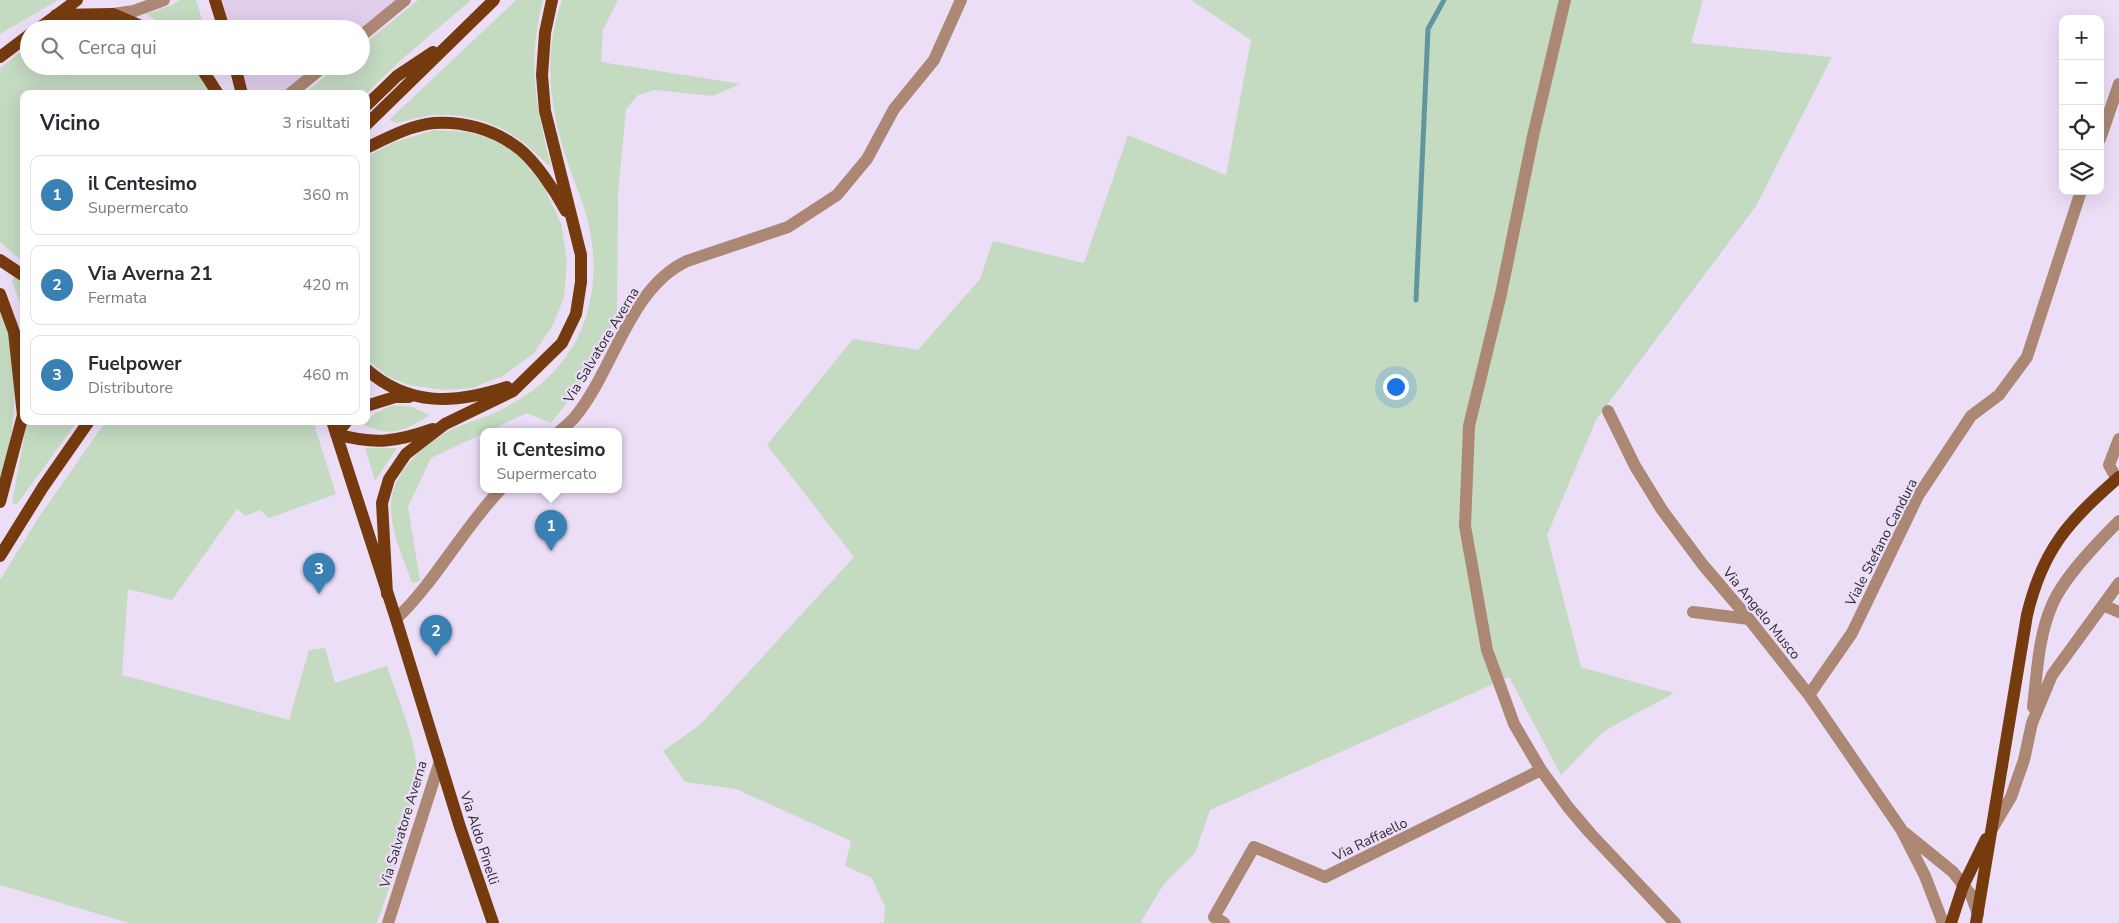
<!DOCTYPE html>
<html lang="it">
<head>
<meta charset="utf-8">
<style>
	:root { --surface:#fff; --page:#f2f2f3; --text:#2b2b33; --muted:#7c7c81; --line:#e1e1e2; --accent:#3980b5 }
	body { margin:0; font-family:"Nunito Sans",sans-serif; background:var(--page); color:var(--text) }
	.controls { position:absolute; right:15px; top:15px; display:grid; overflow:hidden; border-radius:10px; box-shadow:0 5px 20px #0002 }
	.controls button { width:45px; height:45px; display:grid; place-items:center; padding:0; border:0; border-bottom:1px solid var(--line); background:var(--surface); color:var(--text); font:25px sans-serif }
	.you { position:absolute; left:1395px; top:386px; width:18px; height:18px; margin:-12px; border:4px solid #fff; border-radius:50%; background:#1a73e8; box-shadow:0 0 0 8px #1a73e833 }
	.badge { display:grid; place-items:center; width:32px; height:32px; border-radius:50%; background:var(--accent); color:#fff; font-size:16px; font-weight:700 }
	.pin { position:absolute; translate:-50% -41px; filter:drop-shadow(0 1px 2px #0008) }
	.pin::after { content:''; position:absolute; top:26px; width:18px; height:15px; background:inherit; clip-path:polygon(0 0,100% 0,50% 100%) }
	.popup { position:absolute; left:480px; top:428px; width:142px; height:65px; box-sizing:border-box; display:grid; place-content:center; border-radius:10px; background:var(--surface); filter:drop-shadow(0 1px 4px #0005); font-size:16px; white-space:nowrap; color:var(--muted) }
	.popup b { font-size:19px; color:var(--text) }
	.popup::after { content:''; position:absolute; left:50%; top:100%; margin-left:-10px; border:10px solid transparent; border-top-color:var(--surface) }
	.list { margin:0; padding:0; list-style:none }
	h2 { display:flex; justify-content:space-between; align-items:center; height:65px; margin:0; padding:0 20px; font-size:21px }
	h2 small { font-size:16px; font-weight:400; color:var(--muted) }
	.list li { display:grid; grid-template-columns:32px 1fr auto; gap:15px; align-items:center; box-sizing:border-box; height:80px; margin:0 10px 10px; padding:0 10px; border:1px solid var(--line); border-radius:10px }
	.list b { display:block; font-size:19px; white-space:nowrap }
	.list p { margin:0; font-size:16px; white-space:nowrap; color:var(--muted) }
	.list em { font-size:16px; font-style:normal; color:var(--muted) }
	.icon { flex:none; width:28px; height:28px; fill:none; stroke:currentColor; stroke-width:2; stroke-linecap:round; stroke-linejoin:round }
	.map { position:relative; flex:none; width:2119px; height:923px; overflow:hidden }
	.search { position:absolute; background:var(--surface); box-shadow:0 5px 20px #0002; left:20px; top:20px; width:350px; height:55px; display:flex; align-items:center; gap:12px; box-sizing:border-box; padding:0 18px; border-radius:28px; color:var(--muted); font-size:19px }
	.panel { position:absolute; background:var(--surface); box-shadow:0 5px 20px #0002; left:20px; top:90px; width:350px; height:335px; border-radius:10px }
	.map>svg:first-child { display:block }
	.built { fill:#e0ceec }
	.green { fill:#c4dac1 }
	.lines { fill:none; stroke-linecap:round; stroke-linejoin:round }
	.stream { stroke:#62969f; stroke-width:5 }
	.minor { stroke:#ac8874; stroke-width:12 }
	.major { stroke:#763a0f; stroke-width:12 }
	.labels { text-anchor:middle; stroke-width:4.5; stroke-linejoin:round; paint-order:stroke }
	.street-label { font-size:14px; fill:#2e2932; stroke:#ecdef7 }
</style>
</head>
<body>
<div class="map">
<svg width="2119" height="923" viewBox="0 0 2119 923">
	<rect width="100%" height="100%" fill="#ecdef7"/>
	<path class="built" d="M215,0H405L361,29H224Z
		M235,66H324L290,94H242Z"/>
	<path class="green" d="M0,0H58L0,34Z
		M180,0H196L205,29H170L146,14L172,5Z
		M418,0H471L401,60L366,94H304L338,66H361V47Z
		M516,0H543C527,64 535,103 551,166C539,159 532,148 521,141C497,122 464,113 434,115C421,116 408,121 396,123L389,120Z
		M562,0H618L603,30L601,62L741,84L712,96L655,90L638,95L626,109L618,195L617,311L599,362L551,423L527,413L431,458L408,507L420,581L412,583C404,559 392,536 391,511C389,475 419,449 447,432C463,423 483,419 499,411C510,405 522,398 532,391C551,377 567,358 578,337C597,298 598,250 584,208C577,186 567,164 561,141C548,92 545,48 562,0Z
		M1191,0H1703L1691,43L1832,57L1756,206L1597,418L1547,535L1581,667L1674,693L1604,731L1561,775L1509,677L1210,810L1195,853L1164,884L1140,923H884L885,907L872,878L845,866L851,841L736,789L685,782L663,751L701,724L854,557L767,445L853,339L918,350L980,279L993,241L1084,263L1128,135L1226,175L1251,40Z
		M90,22L120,23L138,29H59Z
		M29,45V66H193L207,84L211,94H24V263L0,242V68Z
		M434,130L466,132L490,138L518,154L544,187L561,223L567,261L564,297L553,325L534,353L503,376L472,388L444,390L409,385L389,377L366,359V157L395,142Z
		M14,277L24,282V327L19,301L12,281Z
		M0,305C22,358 16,434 0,487Z
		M393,405L412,407L430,415C406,430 391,438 364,425C371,415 380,410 393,405Z
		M27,421H78L17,504L12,503Z
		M106,421H313L336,494L269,518L260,510L246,516L237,509L172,600L128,589L122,675L289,720L309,650L325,648L335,683L387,666C396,693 408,721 414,749C425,799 393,875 377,923H129L0,885V580L39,517Z
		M365,448H397L375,481Z"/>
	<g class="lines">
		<path class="stream" d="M1416,300L1428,29L1444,0"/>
		<path class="minor" d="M1565,0L1533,136L1501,294L1469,426L1465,526L1487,650L1514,724L1541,770L1568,807L1590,833L1675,923
			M113,14L134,11L164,0
			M361,36L405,0
			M290,94L324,66
			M2100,139L2119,84
			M1608,411L1635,466L1662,510L1703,565L1749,619L1809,695L1901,829L1925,876L1943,923
			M559,432C564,427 571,422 575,417C614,370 629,288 687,261L788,227L837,195L867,159L894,109L934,60L961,0
			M2117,479L2109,465L2119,439
			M2103,605L2119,612
			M1693,612L1749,619
			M396,619C436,581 462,530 500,490
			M1809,695L1852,633L1918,496L1971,416L1999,395L2027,357L2081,191
			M2033,707C2037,674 2038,637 2052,605C2064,577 2097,543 2119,521
			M1992,829L2011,797L2024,760L2032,723L2052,675L2119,583
			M1905,833L1953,872L1971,895L1978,914
			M388,923L440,761
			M1224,923L1214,917L1254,847L1325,877L1541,770"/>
		<path class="major" d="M215,0L224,29
			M56,15L113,14L148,29
			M38,29L77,0
			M0,57L29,35
			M200,66L218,94
			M235,66L242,94
			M366,106L397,76L433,52
			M366,125L494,0
			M366,148C387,138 411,125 434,123C462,121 492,129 514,145C533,157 555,191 566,211
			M0,260L24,276
			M0,294L14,332L23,415L0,502
			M366,369C409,407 455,404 507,387
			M366,406L395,397H409
			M332,421L396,619L460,827L493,923
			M336,434C375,445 396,442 433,429
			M336,434L347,421
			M0,556L43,487L89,421
			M387,594L382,503L389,479L406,454L445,424L513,391L562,343L576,314L581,282V255L545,111L542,75L545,33L552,0
			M1951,923L1963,886L1986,839
			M1976,923L2027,615C2043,548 2069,521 2119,477"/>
	</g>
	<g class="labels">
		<g class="street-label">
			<text transform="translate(601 345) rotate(-59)" y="5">Via Salvatore Averna</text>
			<text transform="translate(1881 542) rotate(-63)" y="5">Viale Stefano Candura</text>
			<text transform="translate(1762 613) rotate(51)" y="5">Via Angelo Musco</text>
			<text transform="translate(403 824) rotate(-73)" y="5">Via Salvatore Averna</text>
			<text transform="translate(480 838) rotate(72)" y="5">Via Aldo Pinelli</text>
			<text transform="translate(1370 839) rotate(-26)" y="5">Via Raffaello</text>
		</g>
	</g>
</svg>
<div class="controls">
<button>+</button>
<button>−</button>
<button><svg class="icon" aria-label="locate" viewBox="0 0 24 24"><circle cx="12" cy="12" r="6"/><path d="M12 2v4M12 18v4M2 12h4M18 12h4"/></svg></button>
<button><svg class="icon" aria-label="layers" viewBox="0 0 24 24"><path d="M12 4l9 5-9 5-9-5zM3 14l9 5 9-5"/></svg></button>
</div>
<div class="you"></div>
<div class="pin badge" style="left:551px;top:551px">1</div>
<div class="popup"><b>il Centesimo</b>Supermercato</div>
<div class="pin badge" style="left:436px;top:656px">2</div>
<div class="pin badge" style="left:319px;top:594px">3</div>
<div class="search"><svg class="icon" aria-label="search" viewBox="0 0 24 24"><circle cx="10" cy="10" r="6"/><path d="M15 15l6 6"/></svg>Cerca qui</div>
<section class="panel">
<h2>Vicino<small>3 risultati</small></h2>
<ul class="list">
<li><span class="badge">1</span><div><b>il Centesimo</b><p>Supermercato</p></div><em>360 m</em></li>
<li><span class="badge">2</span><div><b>Via Averna 21</b><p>Fermata</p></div><em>420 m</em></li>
<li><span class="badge">3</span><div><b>Fuelpower</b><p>Distributore</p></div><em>460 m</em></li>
</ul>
</section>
</div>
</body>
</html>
